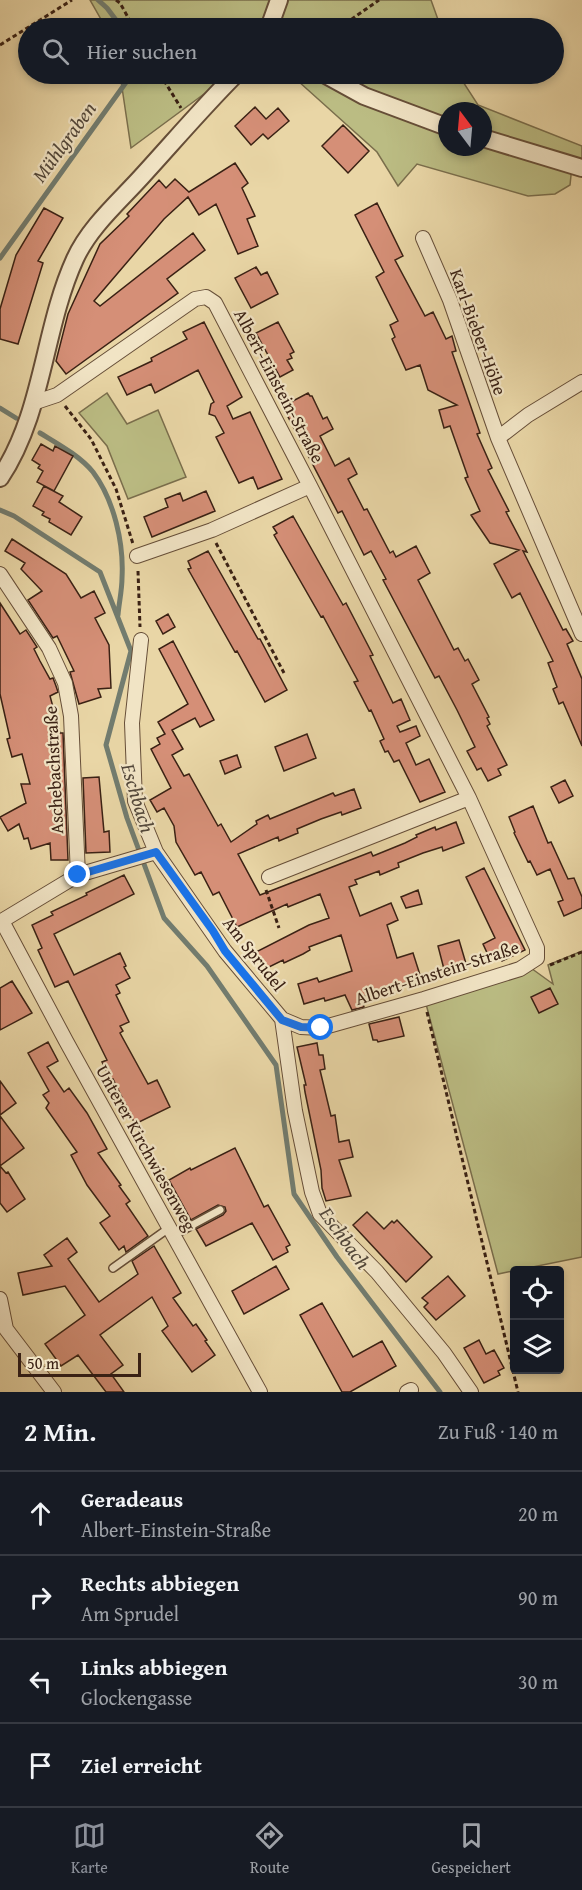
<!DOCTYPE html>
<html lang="de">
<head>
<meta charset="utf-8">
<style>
	:root { --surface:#171b24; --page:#242831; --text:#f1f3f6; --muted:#9ea1a6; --line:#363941; --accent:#8c9099 }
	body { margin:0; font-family:"Gentium Book Plus",serif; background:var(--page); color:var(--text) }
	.controls { position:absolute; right:18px; bottom:18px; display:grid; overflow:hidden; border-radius:6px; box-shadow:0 3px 9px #0003 }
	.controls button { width:54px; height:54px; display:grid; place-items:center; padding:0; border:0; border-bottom:2px solid var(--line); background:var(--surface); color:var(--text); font:30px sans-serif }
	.compass { position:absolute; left:438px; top:102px; width:54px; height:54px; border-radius:50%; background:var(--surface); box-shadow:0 3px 9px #0003; rotate:344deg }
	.scale { position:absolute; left:18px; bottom:15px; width:123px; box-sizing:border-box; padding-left:6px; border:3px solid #3a2114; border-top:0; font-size:16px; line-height:21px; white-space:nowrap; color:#3a2114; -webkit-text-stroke:4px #f1e4c5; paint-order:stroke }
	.stop { position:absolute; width:18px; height:18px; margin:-14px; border:4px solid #1a73e8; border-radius:50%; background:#fff }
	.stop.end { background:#1a73e8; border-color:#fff; box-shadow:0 2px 6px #0008 }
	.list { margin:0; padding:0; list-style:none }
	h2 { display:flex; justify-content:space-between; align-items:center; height:78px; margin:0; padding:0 24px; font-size:26px }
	h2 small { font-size:20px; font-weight:400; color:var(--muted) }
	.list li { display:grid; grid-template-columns:39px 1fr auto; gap:18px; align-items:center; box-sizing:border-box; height:84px; padding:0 24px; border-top:2px solid var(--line) }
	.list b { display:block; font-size:22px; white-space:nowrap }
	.list p { margin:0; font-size:20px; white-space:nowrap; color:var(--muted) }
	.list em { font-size:20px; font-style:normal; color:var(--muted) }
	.icon { flex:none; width:33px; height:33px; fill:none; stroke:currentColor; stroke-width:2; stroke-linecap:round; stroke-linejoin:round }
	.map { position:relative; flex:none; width:582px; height:1392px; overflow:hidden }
	.search { position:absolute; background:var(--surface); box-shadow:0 3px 9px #0003; left:18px; right:18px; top:18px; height:66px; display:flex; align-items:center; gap:15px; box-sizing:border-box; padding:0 21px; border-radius:33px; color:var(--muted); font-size:22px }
	.sheet { height:414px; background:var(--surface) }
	nav { display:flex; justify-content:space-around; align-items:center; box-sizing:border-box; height:84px; border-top:2px solid var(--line); background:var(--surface); font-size:16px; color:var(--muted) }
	nav a { display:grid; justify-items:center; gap:3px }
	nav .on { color:var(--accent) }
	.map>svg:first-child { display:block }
	.green { fill:#bbbc83; stroke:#7a6e4c; stroke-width:1.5; fill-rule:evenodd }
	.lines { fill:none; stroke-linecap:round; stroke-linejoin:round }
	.stream { stroke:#727c6f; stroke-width:5 }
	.building { fill:#d58f77; stroke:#3a2114; stroke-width:1.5 }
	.service-casing { stroke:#664e38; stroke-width:10 }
	.minor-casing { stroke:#664e38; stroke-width:16 }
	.tertiary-casing { stroke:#664e38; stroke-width:20 }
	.path { stroke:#3a2114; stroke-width:3; stroke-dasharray:4.5 3; stroke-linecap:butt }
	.service { stroke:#f1e4c5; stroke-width:7 }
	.minor { stroke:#f1e4c5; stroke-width:14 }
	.tertiary { stroke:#f1e4c5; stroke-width:16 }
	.route { stroke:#1a73e8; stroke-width:8 }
	.labels { text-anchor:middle; stroke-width:4.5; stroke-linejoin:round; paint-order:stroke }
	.street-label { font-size:18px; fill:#3a2114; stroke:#f1e4c5 }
	.water-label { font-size:20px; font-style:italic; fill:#52473a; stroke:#f1e4c5 }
</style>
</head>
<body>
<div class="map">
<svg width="582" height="1392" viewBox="0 0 582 1392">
	<rect width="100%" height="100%" fill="#e9d6a6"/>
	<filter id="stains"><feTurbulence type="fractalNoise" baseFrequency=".00333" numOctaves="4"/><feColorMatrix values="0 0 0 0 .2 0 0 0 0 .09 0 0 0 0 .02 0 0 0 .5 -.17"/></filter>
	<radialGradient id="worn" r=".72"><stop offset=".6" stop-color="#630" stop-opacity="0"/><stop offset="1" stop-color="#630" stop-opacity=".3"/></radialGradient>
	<path class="green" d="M90,0H431L441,28H106Z
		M120,74H231L131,148Z
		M298,74H458L478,105L582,146V168L572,166L570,185L555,194L528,196L417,164L398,186L377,152L298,81ZM447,111H483V147H447Z
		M107,393L127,424L158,410L186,477L128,499L107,446L79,413Z
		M582,951V1257L498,1274L426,1004L524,963L553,984L548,965Z"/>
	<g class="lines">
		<path class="stream" d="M98,0L107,8L122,28
			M0,258L132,74
			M0,408L16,418
			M40,433C58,444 80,456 93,472C114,500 124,543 122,578C122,590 119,603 118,615
			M0,510L14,516L100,572L131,651L106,745L127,818L164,918L207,966L276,1065L294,1194L337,1257L440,1392"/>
	</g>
	<path class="building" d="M255,107L266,119L278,108L289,121L268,139L263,134L251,145L235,126Z
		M343,125L369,151L348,173L322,146Z
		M235,163L248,183L242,188L255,216L247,219L258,246L238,254L216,204L199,215L188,197L164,219L94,301L100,306L193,233L205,250L167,279L178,293L66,374L56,361L68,314L100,244L129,216L127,214L159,180L166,188L175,179L189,192Z
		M377,203L403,256L395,260L425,316L433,312L446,339L452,336L456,351L452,352L480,433L477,434L492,468L488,470L509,511L506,512L527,552L523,551L563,630L566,629L573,641L567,644L582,679V746L563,702L559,704L553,689L557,687L548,663L553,661L520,593L512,598L494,564L519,550L490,543L471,515L480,511L465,478L468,477L450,426L444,428L439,410L457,405L428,390L420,365L406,370L392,339L395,337L390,325L398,321L376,277L384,272L355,215Z
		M44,208L63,218L38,261L43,263L18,344L0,339V309L16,255Z
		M256,267L261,275L267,272L278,294L251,308L235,278Z
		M204,322L242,397L227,406L233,419L250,412L282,479L258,489L253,477L239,483L216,437L224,433L215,416L209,414L211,404L214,402L198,370L155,393L151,384L127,395L118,377L152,361L151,358L187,339L183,332Z
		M278,322L294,352L290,354L292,358L287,360L293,370L280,377L256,333Z
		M308,393L310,396H312L323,419L327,417L333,429L320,436L335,466L349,458L357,474L348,479L364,510L367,509L390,553L393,551L396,557L416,546L430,573L418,580L454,650L458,648L465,661L468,659L479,680L472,684L489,717L487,718L490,724L487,726L507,765L498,769L501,775L488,781L481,768L477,770L467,751L475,747L457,710L439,676L435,678L383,580L386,579L371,551L364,555L342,511L338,513L284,409L291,406L289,403Z
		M41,444L53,451L55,446L73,456L54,491L37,482L43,471L38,468L40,465L32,460Z
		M44,486L63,496L59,502L82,517L71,535L49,522L50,519L42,515L44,512L33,506Z
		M206,491L215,511L152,537L144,517L168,507L165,499L180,493L183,501Z
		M293,516L343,605L346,603L373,655L370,656L393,703L401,699L410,720L397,726L400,732L416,726L420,736L406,743L416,765L429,759L445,792L420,802L399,760L394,762L388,751L385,752L380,741L384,739L371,710L369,711L354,682L358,681L323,616L321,617L274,535L277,533L273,527Z
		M12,539L66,574L81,598L94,591L105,613L95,618L109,645L111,688L98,689L101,697L79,704L70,672L74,671L57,636L53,638L28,600L42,591L21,569L25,563L5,551Z
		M208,551L258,639H260L287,690L265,702L237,651L235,652L188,569L191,568L188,561Z
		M0,603L20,634L26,630L37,647L34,649L40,661L50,679L53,678L56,686L58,692L50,696L60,733H63L68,860H51L50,843L31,849L28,838L24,839L19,824L8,831L0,817L26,803L21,784H30L22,754L12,757L7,739L10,738L0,694Z
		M168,614L175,627L163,634L156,621Z
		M173,641L214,720L200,727L195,718L172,730L183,749L172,755L184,776L189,774L218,826L221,824L231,842L257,824L256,821L268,815L270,819L333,793L335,796L354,789L361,808L342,815L341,812L321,819L297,829L298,833L279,841L278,837L238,854L260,895L371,852L373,856L405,843L417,837L416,835L435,827L436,830L456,822L464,843L443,851L442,847L423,853L398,863L399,867L380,875L379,871L355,880L357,884L349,887L360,916L391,903L398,920L387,925L397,958L413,953L421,978L361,997L364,1007L352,1010L345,995L325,1001L324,998L304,1004L298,984L317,978L319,982L352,971L341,935L309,947L310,950L303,954L284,963L283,960L265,969L256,952L309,925L329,918L320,894L288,907L287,904L237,927L219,892L213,895L201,872L195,875L176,842L174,826L164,808L157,812L150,800L171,788L151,749L160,744L157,738L165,734L158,722L188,704L159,649Z
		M307,734L316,758L284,771L275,747Z
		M237,755L241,767L225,774L220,761Z
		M99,777L104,832L109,831L110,852L86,853L83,778Z
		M565,780L573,796L559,803L551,787Z
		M533,806L548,843L551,842L568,879L574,878L582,897V908L564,916L558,902L563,900L550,869L537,875L530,861L528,862L514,833L515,832L509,817Z
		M484,868L525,950L502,961L498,953L489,957L483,944L495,938L466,877Z
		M124,875L134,894L54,934L74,975L120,953L126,966L124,967L130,978L116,985L120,993L116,995L129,1022L120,1026L123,1031L120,1033L148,1084L157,1080L170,1107L135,1124L113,1079L111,1080L102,1062L107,1060L68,981L55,987L38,950L42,948L32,925L53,915L51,912L87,895L86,893Z
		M418,890L422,904L406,908L401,897Z
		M459,940L467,967L445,973L438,946Z
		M12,981L32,1013L0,1030V988Z
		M550,988L558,1004L539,1013L531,997Z
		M399,1017L404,1036L378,1042L377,1040H373L369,1024Z
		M48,1042L58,1061L47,1067L64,1092L69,1088L87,1113L107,1149L98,1153L121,1185L119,1186L130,1201L126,1204L148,1236L126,1252L124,1246L119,1250L100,1223L110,1216L87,1185L71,1155L77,1152L46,1108L49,1103L43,1095L49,1091L28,1053Z
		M317,1043L319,1055H323L325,1069L320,1070L331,1116L335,1115L339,1142L349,1140L353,1157L339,1160L351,1196L326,1201L322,1188L321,1170L305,1092L304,1085H306L297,1047Z
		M0,1081L16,1103L0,1115Z
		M0,1116L24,1148L0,1166L6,1173L8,1172L25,1199L7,1212L0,1203Z
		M235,1148L264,1207L268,1205L290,1245L286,1247L288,1252L273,1260L252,1223L206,1246L196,1229L223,1215L226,1211L225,1207L218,1205L191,1220L169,1180L190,1168L191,1170Z
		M367,1212L384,1229L392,1221L394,1223L397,1220L432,1257L406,1282L353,1225Z
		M67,1238L77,1252L68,1259L99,1302L138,1274L132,1261L154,1246L181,1293L173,1298L193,1326L196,1324L207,1340L205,1341L215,1355L192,1372L162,1331L168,1326L152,1297L100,1335L123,1365L111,1374L124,1392H106L78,1355L61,1366L45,1344L85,1315L65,1286L23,1295L18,1273L52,1266L44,1255Z
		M276,1266L289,1289L244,1314L232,1291Z
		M448,1276L465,1296L436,1320L424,1307L428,1303L422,1298Z
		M322,1303L353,1357L382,1341L396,1366L350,1392H342L300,1315Z
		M479,1340L486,1354L494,1350L504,1368L498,1371L500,1375L484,1383L464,1348Z"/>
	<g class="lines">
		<g class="service-casing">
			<path id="service" d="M174,1235L220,1210
				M113,1268L169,1228"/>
		</g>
		<g class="minor-casing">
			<path id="minor" d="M423,238L450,300L498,438L582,634
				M33,403L57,395L195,299L206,297L215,303L310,486L469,798L537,948V958L520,969L424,999L321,1028L301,1027L282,1019
				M498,438L528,415L582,382
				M137,556L212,530L310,486
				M0,574L49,648L65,683L71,716L78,875
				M141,640L132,723L135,801L156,852L225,951L282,1019L295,1111L312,1192L320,1214L377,1272L444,1353L471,1392
				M269,877L469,798
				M2,921L66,1041L260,1392
				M0,922L78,875L156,852
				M0,1299L6,1329L54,1392
				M407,1392L411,1390"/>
		</g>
		<g class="tertiary-casing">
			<path id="tertiary" d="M269,28L279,0
				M324,74L364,96L447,127
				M483,138L582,168
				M0,478C44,412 43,329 75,259C90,226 120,201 144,174C175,140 204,106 236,74"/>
		</g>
		<path class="path" d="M116,0L120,3L134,28
			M339,28L379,0
			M0,45L72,0
			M160,74L181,108
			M65,406L91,439L116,489L133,544
			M216,543L284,673
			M138,571L140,627
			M266,890L279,928
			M550,965L582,952
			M427,1012L518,1392"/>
		<use href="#service" class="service"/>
		<use href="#minor" class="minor"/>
		<use href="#tertiary" class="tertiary"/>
	</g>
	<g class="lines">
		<path class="route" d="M78,875L156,852L213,931L225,951L282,1020L301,1027L321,1028"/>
	</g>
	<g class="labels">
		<g class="street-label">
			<text transform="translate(478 332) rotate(70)" y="6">Karl-Bieber-Höhe</text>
			<text transform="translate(279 386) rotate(62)" y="6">Albert-Einstein-Straße</text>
			<text transform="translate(54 770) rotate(-93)" y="6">Aschebachstraße</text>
			<text transform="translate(254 954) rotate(52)" y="6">Am Sprudel</text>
			<text transform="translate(437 973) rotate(-18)" y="6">Albert-Einstein-Straße</text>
			<text transform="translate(146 1148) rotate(61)" y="6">Unterer Kirchwiesenweg</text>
		</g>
		<g class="water-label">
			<text transform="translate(64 142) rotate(-54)" y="7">Mühlgraben</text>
			<text transform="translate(138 798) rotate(73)" y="7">Eschbach</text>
			<text transform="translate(345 1238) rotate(54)" y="7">Eschbach</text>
		</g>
	</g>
	<rect width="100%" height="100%" filter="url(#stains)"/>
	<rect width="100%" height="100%" fill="url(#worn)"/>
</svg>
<div class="controls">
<button><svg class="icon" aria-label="locate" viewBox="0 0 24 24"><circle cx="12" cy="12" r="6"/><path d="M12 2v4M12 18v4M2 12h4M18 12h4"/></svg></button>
<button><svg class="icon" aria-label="layers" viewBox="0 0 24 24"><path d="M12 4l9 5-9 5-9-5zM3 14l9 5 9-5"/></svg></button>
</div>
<svg class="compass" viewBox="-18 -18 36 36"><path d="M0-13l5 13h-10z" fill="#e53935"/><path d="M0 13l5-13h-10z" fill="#9ea1a6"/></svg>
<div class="scale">50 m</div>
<div class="stop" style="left:321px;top:1028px"></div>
<div class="stop end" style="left:78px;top:875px"></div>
<div class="search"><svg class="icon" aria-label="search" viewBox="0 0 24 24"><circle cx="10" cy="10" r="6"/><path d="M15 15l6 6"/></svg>Hier suchen</div>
</div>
<section class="sheet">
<h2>2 Min.<small>Zu Fuß · 140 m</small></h2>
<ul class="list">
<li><svg class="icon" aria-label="ahead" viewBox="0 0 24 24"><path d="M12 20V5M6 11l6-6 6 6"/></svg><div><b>Geradeaus</b><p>Albert-Einstein-Straße</p></div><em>20 m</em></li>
<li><svg class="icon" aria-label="right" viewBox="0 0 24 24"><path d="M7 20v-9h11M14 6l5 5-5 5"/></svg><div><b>Rechts abbiegen</b><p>Am Sprudel</p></div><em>90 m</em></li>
<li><svg class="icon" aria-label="left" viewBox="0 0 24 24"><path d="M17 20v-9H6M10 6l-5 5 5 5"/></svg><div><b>Links abbiegen</b><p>Glockengasse</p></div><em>30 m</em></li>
<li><svg class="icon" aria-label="arrive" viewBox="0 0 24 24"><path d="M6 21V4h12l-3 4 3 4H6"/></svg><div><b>Ziel erreicht</b></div></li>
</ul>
</section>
<nav>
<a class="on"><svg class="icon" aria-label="map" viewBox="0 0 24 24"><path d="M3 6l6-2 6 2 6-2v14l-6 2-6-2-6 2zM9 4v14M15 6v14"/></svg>Karte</a>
<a><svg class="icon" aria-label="directions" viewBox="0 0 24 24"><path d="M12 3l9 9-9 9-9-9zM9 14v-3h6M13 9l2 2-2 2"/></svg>Route</a>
<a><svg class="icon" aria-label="saved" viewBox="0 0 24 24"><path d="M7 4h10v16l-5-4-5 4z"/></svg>Gespeichert</a>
</nav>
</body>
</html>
